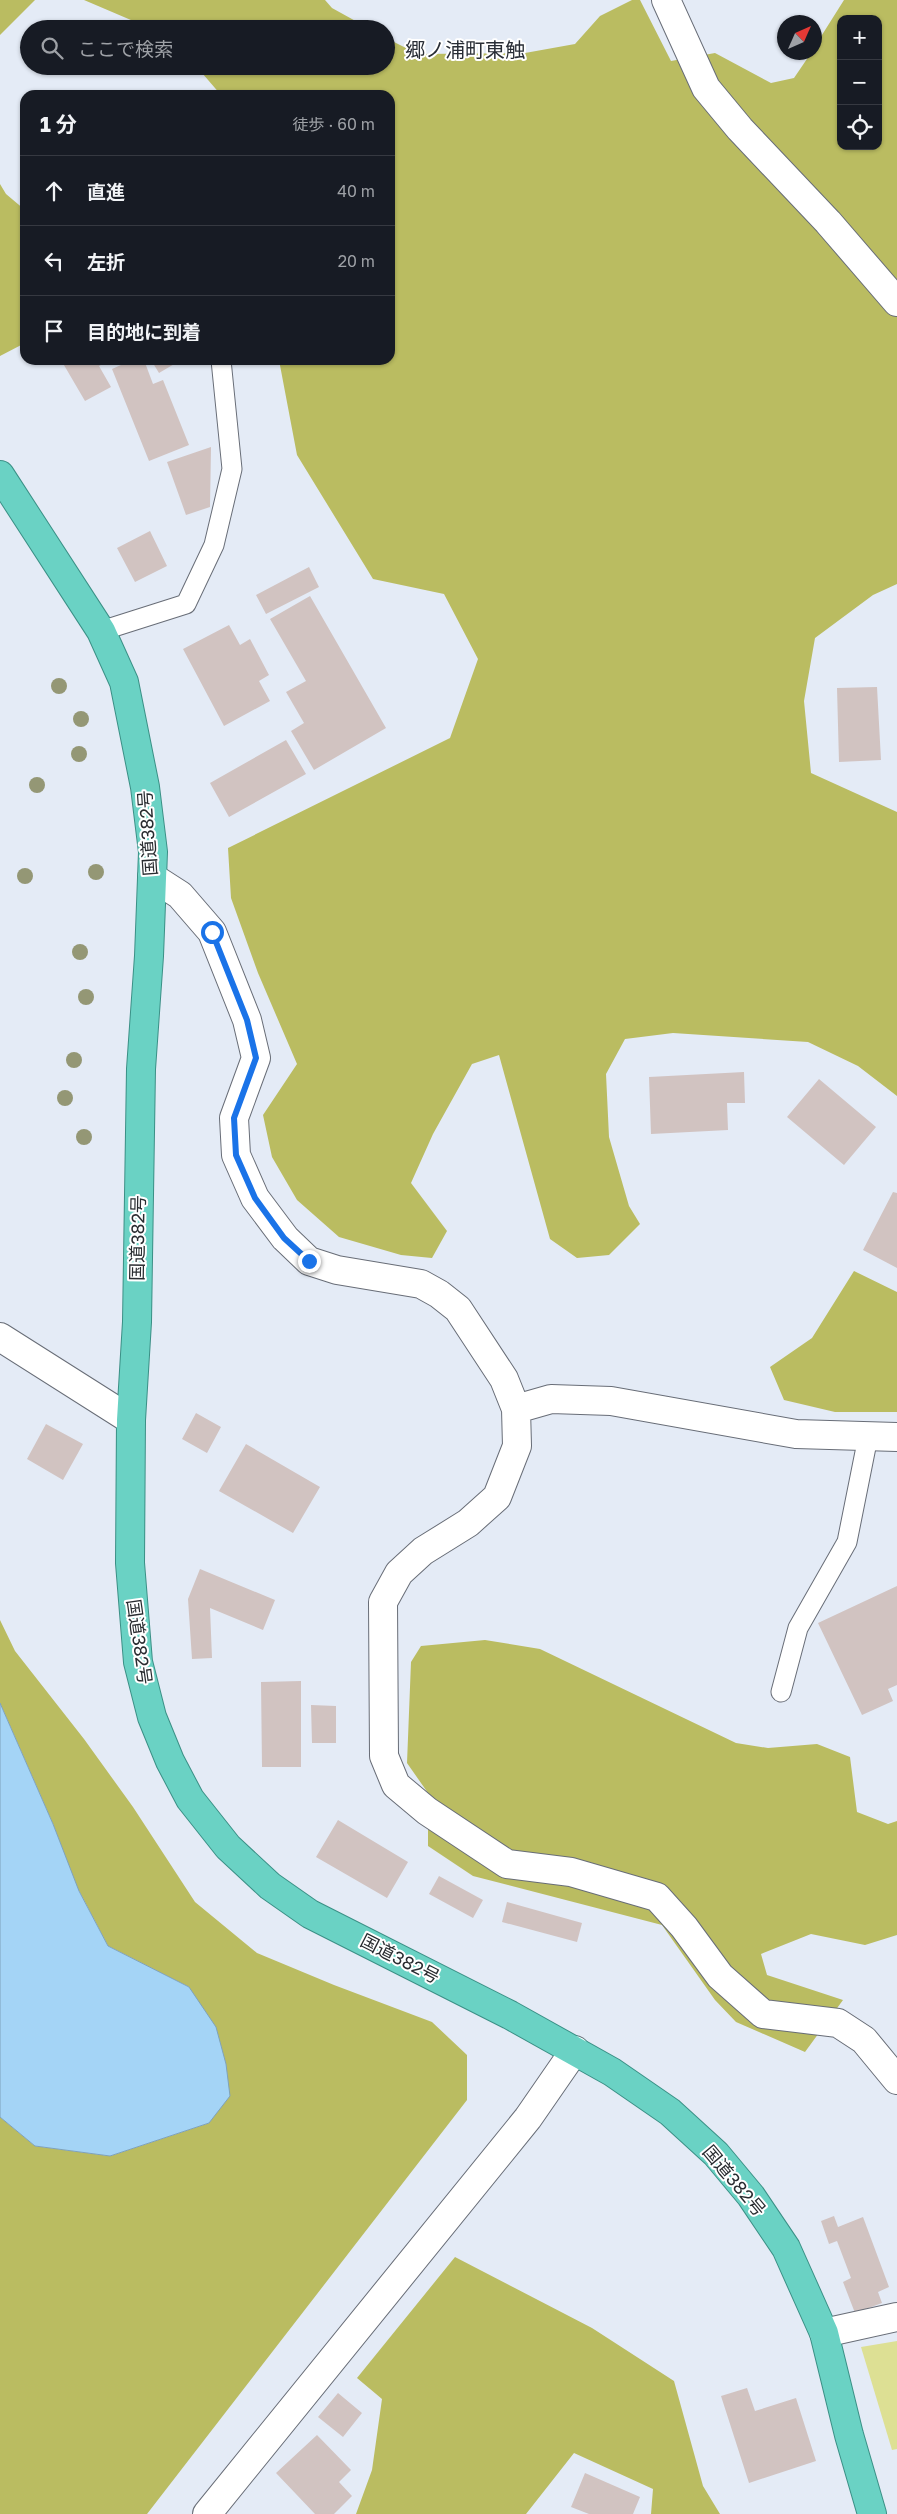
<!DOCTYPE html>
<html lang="ja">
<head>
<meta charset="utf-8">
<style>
	:root { --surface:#171b24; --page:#20242c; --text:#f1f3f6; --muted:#9ea1a6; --line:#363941 }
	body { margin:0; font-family:"Golos Text","Noto Sans JP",sans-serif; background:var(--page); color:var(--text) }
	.controls { position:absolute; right:15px; top:15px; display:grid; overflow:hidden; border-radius:10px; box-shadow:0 1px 4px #0004 }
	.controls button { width:45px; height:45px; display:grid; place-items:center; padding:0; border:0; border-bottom:1px solid var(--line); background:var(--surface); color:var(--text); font:25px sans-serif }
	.compass { position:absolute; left:777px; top:15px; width:45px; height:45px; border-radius:50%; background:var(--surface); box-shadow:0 1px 4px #0004; rotate:45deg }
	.stop { position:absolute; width:15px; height:15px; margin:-11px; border:4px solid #1a73e8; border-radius:50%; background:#fff }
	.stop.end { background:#1a73e8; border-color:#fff; box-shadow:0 1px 5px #0008 }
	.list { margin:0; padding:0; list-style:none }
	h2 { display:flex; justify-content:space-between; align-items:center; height:65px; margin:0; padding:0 20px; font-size:21px }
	h2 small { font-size:16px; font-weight:400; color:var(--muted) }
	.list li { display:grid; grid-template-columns:32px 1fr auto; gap:15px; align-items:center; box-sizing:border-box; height:70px; padding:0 20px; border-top:1px solid var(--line) }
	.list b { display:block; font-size:19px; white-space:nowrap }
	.list em { font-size:16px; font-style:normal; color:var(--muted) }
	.icon { flex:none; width:28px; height:28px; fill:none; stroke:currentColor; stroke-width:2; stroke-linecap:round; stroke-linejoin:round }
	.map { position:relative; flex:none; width:897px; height:2514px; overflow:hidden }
	.search { position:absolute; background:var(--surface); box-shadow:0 1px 4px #0004; left:20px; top:20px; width:375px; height:55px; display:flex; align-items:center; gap:12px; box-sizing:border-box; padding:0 18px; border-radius:28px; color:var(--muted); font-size:19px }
	.panel { position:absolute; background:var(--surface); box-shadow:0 1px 4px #0004; left:20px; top:90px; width:375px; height:275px; border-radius:15px }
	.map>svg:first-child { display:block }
	.green { fill:#dde094 }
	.forest { fill:#babc61; fill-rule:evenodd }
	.water { fill:#a4d4f6; stroke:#7fa2bb }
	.building { fill:#d1c3c1 }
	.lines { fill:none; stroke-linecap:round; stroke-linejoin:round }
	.service-casing { stroke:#686d77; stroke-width:21 }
	.minor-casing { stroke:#686d77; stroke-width:30 }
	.tertiary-casing { stroke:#686d77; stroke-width:30 }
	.trunk-casing { stroke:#3b9086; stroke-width:30 }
	.service { stroke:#fff; stroke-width:19 }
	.minor { stroke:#fff; stroke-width:28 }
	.tertiary { stroke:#fff; stroke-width:28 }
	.trunk { stroke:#6ad2c4; stroke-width:28 }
	.tree { fill:#949775 }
	.route { stroke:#1a73e8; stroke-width:6 }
	.labels { text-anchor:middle; stroke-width:4; stroke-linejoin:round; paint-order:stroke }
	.street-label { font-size:18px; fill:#292c30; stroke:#fff }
	.quarter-label { font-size:20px; fill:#282d35; stroke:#fff }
</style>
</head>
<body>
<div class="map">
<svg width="897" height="2514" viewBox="0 0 897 2514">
	<rect width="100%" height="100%" fill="#e4ebf6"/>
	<path class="green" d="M897,2341V2449L892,2450L861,2347Z"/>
	<path class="forest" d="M0,0H35L0,35Z
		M84,0H325L332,8L370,29H152Z
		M632,0H640L671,61L715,53L771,83L794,78L811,53L814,52L815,46L844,0H897V584L873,595L815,638L804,701L811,773L897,812V1096L858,1066L808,1042L673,1033L625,1039L606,1074L609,1137L629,1206L640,1224L609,1255L577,1258L550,1239L499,1055L472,1064L433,1134L411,1183L447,1231L432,1258L401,1255L339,1237L297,1200L272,1157L263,1115L297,1064L258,973L231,898L228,848L450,738L478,659L444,594L373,579L297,455L279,360H390V95H221L196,66H386V38L418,54L525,53L575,44L600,16ZM841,19H878V146H841Z
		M0,184L6,194L25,210V343L0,356Z
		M854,1271L897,1292V1412H835L784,1400L770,1367L812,1338Z
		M0,1620L15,1651L84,1739L133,1807L195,1902L257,1953L334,1985L432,2022L467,2055V2100L147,2514H0V2117L35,2146L110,2156L209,2123L189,1987L108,1946L75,1883L53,1824L0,1703Z
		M485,1640L540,1649L736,1743L768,1748L817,1744L850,1757L857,1812L888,1824L897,1821V1935L865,1945L811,1934L761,1954L767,1975L843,2000L805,2052L736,2022L715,2000L662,1925L473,1876L428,1846V1793L407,1763L411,1662L421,1646Z
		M455,2257L592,2328L674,2381L703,2486L720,2514H651L653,2489L574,2453L526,2514H356L372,2470L382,2399L357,2378Z"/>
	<path class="water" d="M0,1703L53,1824L79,1891L108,1946L189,1987L216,2027L226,2064L230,2096L209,2123L110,2156L35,2146L0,2117Z"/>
	<path class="building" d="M61,360H110L99,366L111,387L85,401Z
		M132,360H144L153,384L163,380L189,445L149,461L112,369Z
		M151,360H174L176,363L159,373Z
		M211,447L210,507L186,515L167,462Z
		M150,531L167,566L135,582L117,548Z
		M309,567L319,587L266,614L256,595Z
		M310,596L386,728L314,770L291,731L304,723L286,692L306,681L270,619Z
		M229,625L240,645L250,639L269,675L259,681L270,701L224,726L183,649Z
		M877,687L881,760L839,762L837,688Z
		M286,740L306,774L229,817L210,783Z
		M744,1072L745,1103H727L728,1130L651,1134L649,1077Z
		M819,1079L876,1127L844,1165L787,1117Z
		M893,1192L897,1193V1268L863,1250Z
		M196,1413L221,1427L207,1453L182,1439Z
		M46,1424L83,1444L63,1480L27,1459Z
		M246,1444L320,1487L293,1533L219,1491Z
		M200,1569L275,1600L263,1630L210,1608L212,1658L192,1659L188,1599Z
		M897,1586V1685L888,1689L893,1701L862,1715L818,1623Z
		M301,1681V1767H262L261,1682Z
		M311,1705L336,1706V1743H312Z
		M338,1820L408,1862L387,1898L316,1857Z
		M439,1876L483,1900L473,1918L429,1894Z
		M507,1902L582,1923L577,1942L502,1922Z
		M834,2216L838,2227L863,2217L889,2287L878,2292L882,2303L855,2313L843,2282L851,2278L837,2241L829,2244L821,2221Z
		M747,2388L755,2411L796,2398L816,2461L749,2483L721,2396Z
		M338,2393L362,2413L343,2437L318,2417Z
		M317,2435L351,2470L339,2482L352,2496L334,2514H315L276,2473Z
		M585,2473L640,2497L633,2514H589L571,2507Z"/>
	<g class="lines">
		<g class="service-casing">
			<path id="service" d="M101,631L186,604L214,545L232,469L221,360
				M781,1692L798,1628L847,1542L868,1437"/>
		</g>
		<g class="minor-casing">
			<path id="minor" d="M666,0L706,88L740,129L828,222L897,302
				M152,877L180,895L212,932L247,1020L256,1058L234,1118L236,1155L255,1198L285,1238L309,1261L337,1270L421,1284L439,1294L458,1309L504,1379L516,1409L517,1446L497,1497L468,1523L423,1551L399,1573L383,1602L384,1756L396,1785L427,1811L507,1864L571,1872L657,1897L684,1927L720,1976L763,2014L838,2023L864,2040L897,2080
				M0,1337L131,1420
				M516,1409L551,1399L611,1401L796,1434L897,1437
				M824,2333L897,2317"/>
		</g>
		<g class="tertiary-casing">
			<path id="tertiary" d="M207,2514L528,2118L575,2050"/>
		</g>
		<g class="trunk-casing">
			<path id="trunk" d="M0,475L101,631L124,682L145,787L153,852L149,956L141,1069L137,1322L131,1420L130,1563L138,1662L152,1717L170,1761L190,1799L228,1847L270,1886L310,1914L510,2015L612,2072L670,2112L716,2154L751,2196L786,2248L824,2333L849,2435L872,2514"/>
		</g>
		<use href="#service" class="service"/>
		<use href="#minor" class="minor"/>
		<use href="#tertiary" class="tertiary"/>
		<use href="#trunk" class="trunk"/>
	</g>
	<g class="tree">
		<circle cx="59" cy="686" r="8"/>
		<circle cx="81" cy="719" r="8"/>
		<circle cx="79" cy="754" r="8"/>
		<circle cx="37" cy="785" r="8"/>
		<circle cx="96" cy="872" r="8"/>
		<circle cx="25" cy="876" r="8"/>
		<circle cx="80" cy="952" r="8"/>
		<circle cx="86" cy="997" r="8"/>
		<circle cx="74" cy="1060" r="8"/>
		<circle cx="65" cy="1098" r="8"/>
		<circle cx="84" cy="1137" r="8"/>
	</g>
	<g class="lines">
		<path class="route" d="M212,932L247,1020L256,1058L234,1118L236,1155L255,1198L284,1238L309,1261"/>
	</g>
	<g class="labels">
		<g class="street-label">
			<text transform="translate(148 833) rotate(-94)" y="6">国道382号</text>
			<text transform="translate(138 1238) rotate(-89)" y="6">国道382号</text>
			<text transform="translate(139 1642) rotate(82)" y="6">国道382号</text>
			<text transform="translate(400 1959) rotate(27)" y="6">国道382号</text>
			<text transform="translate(734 2181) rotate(50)" y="6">国道382号</text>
		</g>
		<g class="quarter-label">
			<text x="465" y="57">郷ノ浦町東触</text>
		</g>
	</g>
</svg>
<div class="controls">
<button>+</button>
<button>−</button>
<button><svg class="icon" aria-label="locate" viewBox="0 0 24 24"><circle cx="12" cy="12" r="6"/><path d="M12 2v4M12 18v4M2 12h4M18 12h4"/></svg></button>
</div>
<svg class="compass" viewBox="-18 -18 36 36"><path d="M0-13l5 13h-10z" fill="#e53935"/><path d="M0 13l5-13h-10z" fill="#9ea1a6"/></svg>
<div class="stop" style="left:212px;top:932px"></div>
<div class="stop end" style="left:309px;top:1261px"></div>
<div class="search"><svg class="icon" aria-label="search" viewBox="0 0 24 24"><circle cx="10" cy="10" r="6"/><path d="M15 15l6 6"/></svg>ここで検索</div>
<section class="panel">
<h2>1 分<small>徒歩 · 60 m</small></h2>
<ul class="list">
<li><svg class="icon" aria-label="ahead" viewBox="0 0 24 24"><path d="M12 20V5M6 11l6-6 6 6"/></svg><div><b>直進</b></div><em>40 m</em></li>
<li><svg class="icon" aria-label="left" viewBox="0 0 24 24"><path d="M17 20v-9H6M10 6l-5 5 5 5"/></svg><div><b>左折</b></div><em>20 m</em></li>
<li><svg class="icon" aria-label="arrive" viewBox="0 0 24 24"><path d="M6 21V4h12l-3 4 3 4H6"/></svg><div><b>目的地に到着</b></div></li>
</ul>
</section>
</div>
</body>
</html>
